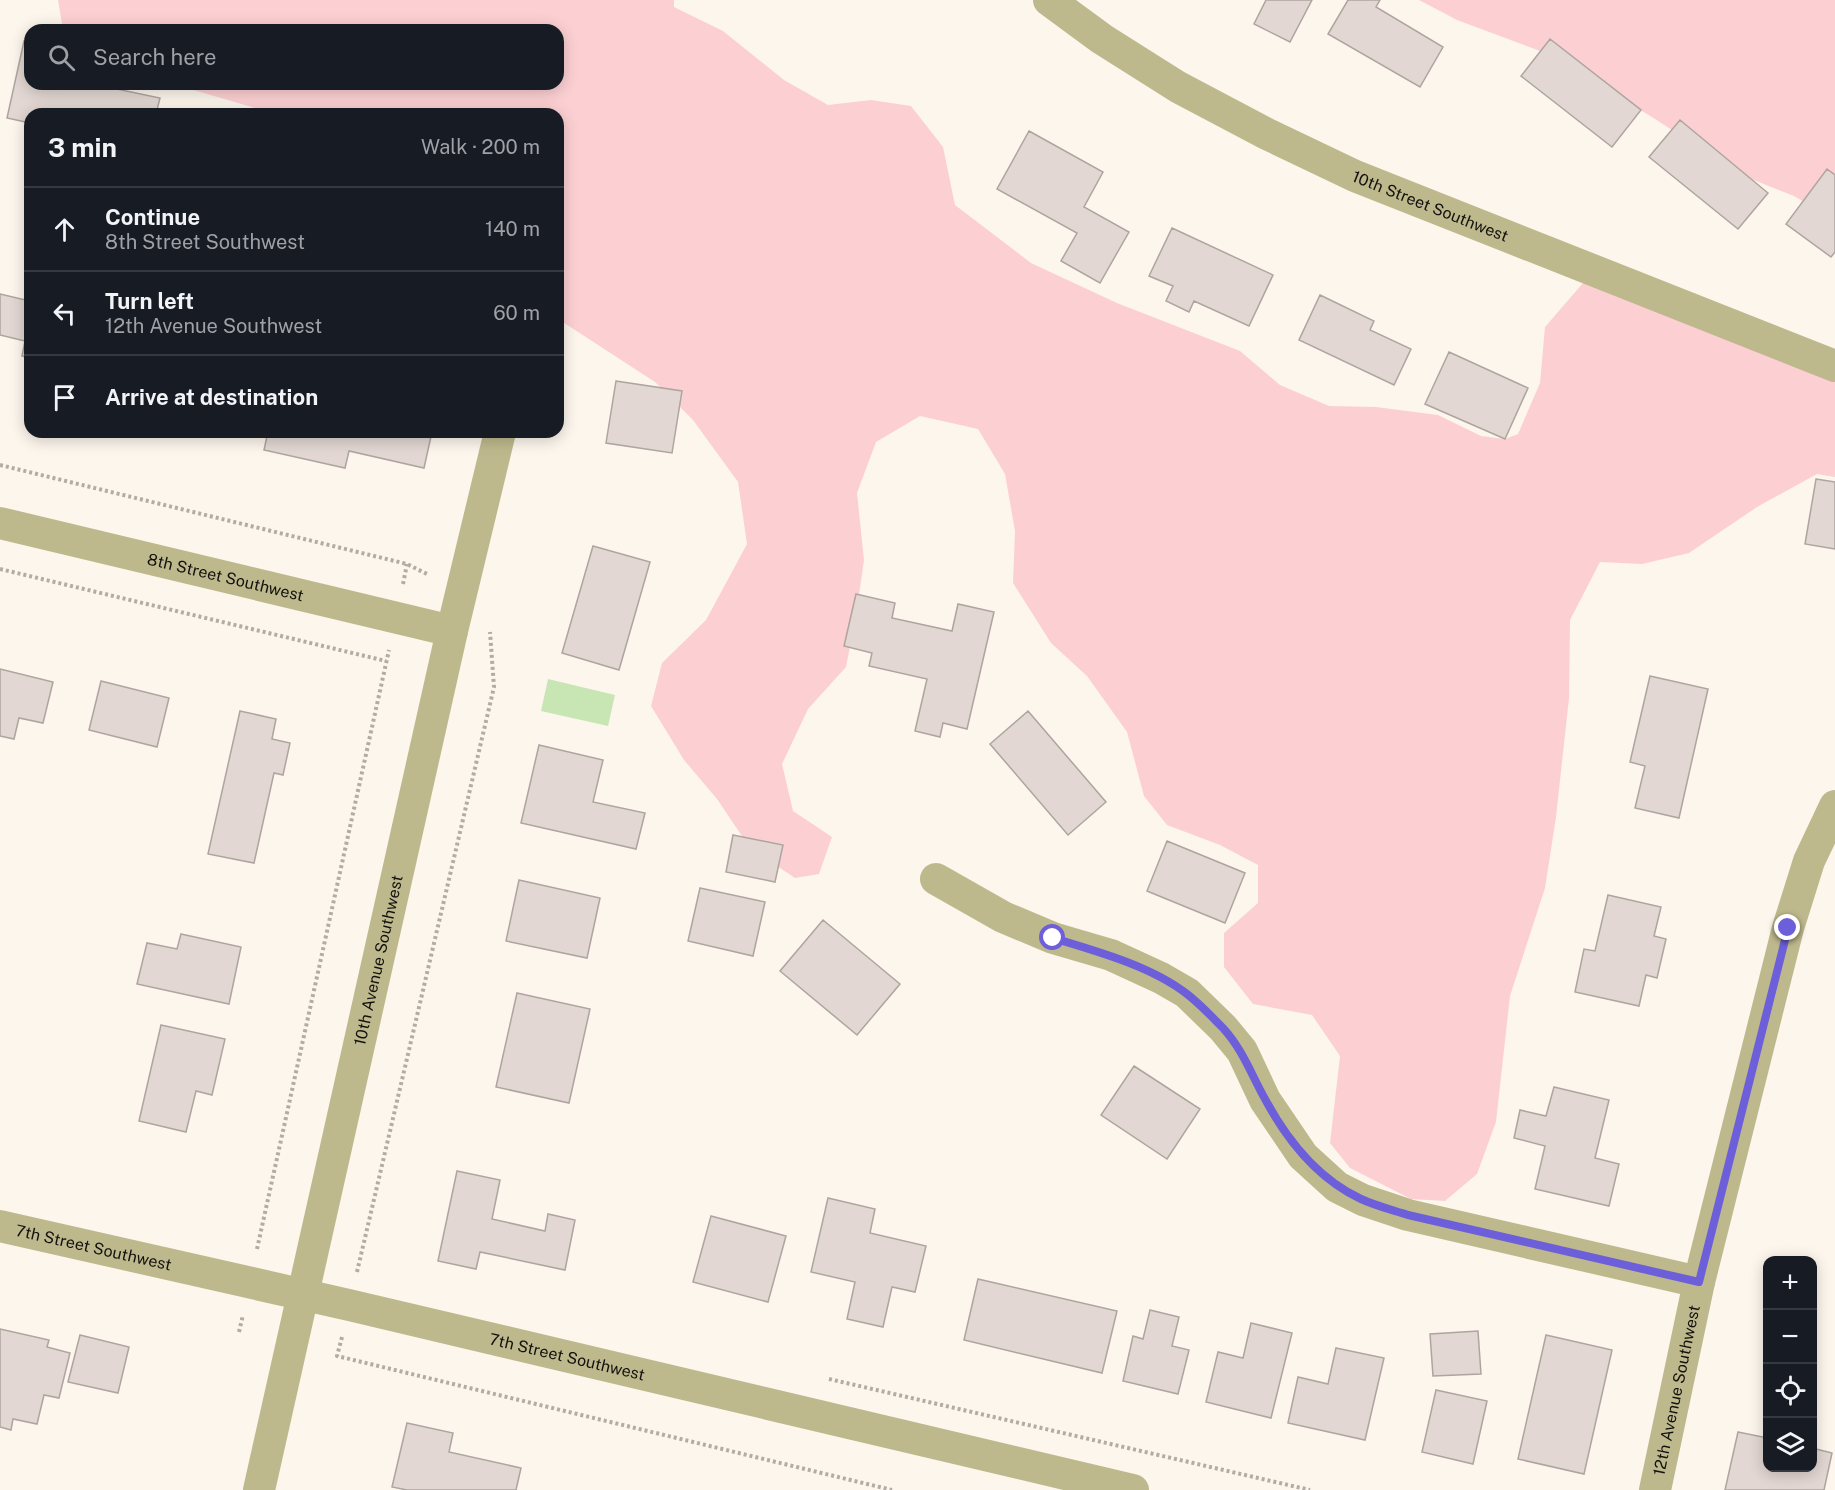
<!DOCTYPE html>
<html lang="en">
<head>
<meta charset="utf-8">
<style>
	:root { --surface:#171b24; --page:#242831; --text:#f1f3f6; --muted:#9ea1a6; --line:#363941 }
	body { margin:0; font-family:"Public Sans",sans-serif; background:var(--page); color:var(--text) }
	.controls { position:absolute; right:18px; bottom:18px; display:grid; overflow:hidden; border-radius:12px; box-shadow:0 3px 15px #0003 }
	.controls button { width:54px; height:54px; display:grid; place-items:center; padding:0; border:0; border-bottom:2px solid var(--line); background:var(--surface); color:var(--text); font:30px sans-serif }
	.stop { position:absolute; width:18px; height:18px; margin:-14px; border:4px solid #6c5fd9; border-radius:50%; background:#fff }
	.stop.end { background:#6c5fd9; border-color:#fff; box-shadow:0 2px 6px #0008 }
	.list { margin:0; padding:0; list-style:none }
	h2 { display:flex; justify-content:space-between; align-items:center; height:78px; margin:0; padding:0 24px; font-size:26px }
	h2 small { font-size:20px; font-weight:400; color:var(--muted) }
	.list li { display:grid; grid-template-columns:39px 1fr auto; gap:18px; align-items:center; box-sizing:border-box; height:84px; padding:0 24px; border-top:2px solid var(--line) }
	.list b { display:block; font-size:22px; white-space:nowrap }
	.list p { margin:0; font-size:20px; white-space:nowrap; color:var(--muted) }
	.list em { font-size:20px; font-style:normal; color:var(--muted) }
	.icon { flex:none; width:33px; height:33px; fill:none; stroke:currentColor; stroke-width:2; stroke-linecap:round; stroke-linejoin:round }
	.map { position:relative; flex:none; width:1835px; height:1490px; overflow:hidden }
	.search { position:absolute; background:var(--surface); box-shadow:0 3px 15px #0003; left:24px; top:24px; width:540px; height:66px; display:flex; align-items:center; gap:15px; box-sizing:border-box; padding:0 21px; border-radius:18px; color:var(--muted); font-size:22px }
	.panel { position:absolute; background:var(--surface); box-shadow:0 3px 15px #0003; left:24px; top:108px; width:540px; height:330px; border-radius:18px }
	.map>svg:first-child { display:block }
	.green { fill:#fcd0d3 }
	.water { fill:#c8e5b4 }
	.building { fill:#e2d7d2; stroke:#aea4a0; stroke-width:1.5 }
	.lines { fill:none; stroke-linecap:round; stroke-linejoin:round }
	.path { stroke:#b1aca5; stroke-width:4; stroke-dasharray:3 3; stroke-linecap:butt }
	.street { stroke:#beb98d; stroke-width:32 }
	.route { stroke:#6c5fd9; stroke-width:8 }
	.labels { text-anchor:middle; stroke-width:5; stroke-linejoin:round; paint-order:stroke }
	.street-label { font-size:16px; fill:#13110e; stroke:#fff }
</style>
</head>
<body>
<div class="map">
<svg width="1835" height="1490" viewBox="0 0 1835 1490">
	<rect width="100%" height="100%" fill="#fdf6ed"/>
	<path class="green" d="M58,0H674V7L723,31L784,80L828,105L871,100L911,106L943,147L955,205L1031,263L1117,303L1240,351L1280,385L1329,406L1376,407L1438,415L1481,436L1505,439L1518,434L1540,383L1545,327L1583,283L1676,291L1835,353V477L1817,474L1757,507L1689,553L1642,564L1600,562L1570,620L1569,698L1556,817L1545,888L1510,996L1496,1122L1477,1174L1445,1201L1411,1199L1350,1168L1330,1143L1340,1056L1312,1015L1253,1004L1224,967V933L1258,903V865L1220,845L1167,825L1144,796L1127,732L1087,676L1051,643L1013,583L1015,531L1005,474L978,429L920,416L876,442L857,493L864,560L856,616L846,667L808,709L782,764L793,811L832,837L819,874L795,878L750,848L717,799L684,760L651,706L662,663L706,620L747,544L738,482L693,420L655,382L558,319V114H265L255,108L173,84H558V30H63Z
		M1419,0H1835V220L1794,196L1741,175L1652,117L1540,51L1457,20Z"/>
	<path class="water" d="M548,679L615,695L608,726L541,711Z"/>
	<path class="building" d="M1266,0H1312L1290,42L1254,24Z
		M1348,0H1380L1376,7L1443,47L1420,87L1328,34Z
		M1550,39L1641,110L1612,147L1521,76Z
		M24,41L30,42V84H93L160,98L156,114H30V123L7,118Z
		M1680,120L1768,193L1738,229L1649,157Z
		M1029,131L1103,172L1084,207L1129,232L1100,283L1061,261L1077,233L997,189Z
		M1827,169L1835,175V252L1831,257L1786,224Z
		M1172,228L1273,275L1249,326L1194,301L1189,312L1166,301L1173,286L1149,276Z
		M0,294L30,301V358L22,356L25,341L0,335Z
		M1320,295L1374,321L1370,330L1411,349L1394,385L1299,340Z
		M1449,352L1528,388L1505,439L1425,404Z
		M616,381L682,391L672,453L606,443Z
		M249,432H432L424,468L349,451L345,468L264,450L267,436Z
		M1816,479L1835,482V549L1805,544Z
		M593,546L650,562L619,670L562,653Z
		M856,594L895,603L892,618L952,631L958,604L994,612L967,729L943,723L940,737L915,731L927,679L869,666L872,653L844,646Z
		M0,669L53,682L43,723L19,718L14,739L0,736Z
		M1650,676L1708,689L1679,818L1635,808L1645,766L1630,762Z
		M101,681L169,698L157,747L89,730Z
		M240,711L276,719L272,739L290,743L283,775L274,773L254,863L208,854Z
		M1028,711L1106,802L1068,835L990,744Z
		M539,745L603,760L593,802L645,813L636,849L521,823Z
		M733,835L783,845L775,882L726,872Z
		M1167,841L1245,873L1225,923L1147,891Z
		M519,880L600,898L587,958L506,941Z
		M700,888L765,902L753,956L688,941Z
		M1608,895L1661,907L1654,936L1666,939L1657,978L1646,975L1639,1006L1575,992L1584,949L1595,951Z
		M823,920L900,984L857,1035L780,971Z
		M181,934L241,947L229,1004L137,984L147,943L177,949Z
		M517,993L590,1009L569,1103L496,1087Z
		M161,1025L225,1039L212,1095L196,1091L186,1132L139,1121Z
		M1134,1066L1200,1109L1167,1159L1101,1115Z
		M1554,1087L1609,1100L1595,1158L1619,1164L1609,1206L1535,1189L1545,1146L1514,1138L1520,1110L1546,1116Z
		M457,1171L500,1180L492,1219L545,1231L548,1214L575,1220L565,1270L480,1252L476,1269L438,1261Z
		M828,1198L875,1209L870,1233L926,1246L915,1292L892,1287L883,1327L847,1319L855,1282L811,1272Z
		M711,1216L786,1236L768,1302L693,1282Z
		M978,1279L1117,1311L1102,1373L964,1340Z
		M1150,1310L1179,1317L1172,1346L1189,1350L1178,1394L1123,1381L1133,1336L1143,1339Z
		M1251,1323L1292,1333L1271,1418L1206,1402L1218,1352L1243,1358Z
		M0,1329L49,1340L47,1347L70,1353L59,1398L44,1395L37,1424L13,1419L11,1430L0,1427Z
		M1478,1331L1481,1374L1433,1376L1430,1334Z
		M80,1335L129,1347L118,1393L68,1382Z
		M1546,1335L1612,1350L1584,1474L1518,1459Z
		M1336,1348L1384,1358L1365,1440L1288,1423L1298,1377L1328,1384Z
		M1436,1390L1487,1401L1473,1464L1422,1452Z
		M407,1423L453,1433L449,1452L521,1468L516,1490H407L392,1487Z
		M1738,1432L1768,1438V1468H1812V1448L1832,1453L1824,1490H1725Z"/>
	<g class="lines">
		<path class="path" d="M0,465L407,564L429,575
			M0,569L386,661
			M403,584L407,564
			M257,1249L389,650
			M357,1272L494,687L490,632
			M239,1332L243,1315
			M342,1337L337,1356L892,1490
			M829,1379L1310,1490"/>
		<g class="street">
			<path id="s1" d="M1049,0L1102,39L1178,87L1267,134L1355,176L1835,366"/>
			<path id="s2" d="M0,523L452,631"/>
			<path d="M936,879L1003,917L1053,938L1111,955L1161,978L1187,993L1223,1028L1242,1051L1265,1100L1303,1156L1337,1187L1363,1200L1408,1215L1699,1282"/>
			<path id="s3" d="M0,1226L349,1305L1133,1490"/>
			<path id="s4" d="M259,1490L452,631L500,432"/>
			<path id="s5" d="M1655,1490L1699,1282L1788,928L1809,861L1835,806"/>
		</g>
	</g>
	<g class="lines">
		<path class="route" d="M1053,938C1096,951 1151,966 1187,994C1200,1004 1212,1017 1223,1028C1243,1050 1251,1074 1265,1099C1287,1140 1318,1179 1361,1199C1376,1206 1393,1210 1408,1215L1699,1282L1788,928"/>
	</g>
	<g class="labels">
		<g class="street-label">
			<text dy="6" stroke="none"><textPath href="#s1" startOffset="435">10th Street Southwest</textPath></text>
			<text dy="6" stroke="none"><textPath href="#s2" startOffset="232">8th Street Southwest</textPath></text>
			<text dy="6" stroke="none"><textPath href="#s4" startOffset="543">10th Avenue Southwest</textPath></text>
			<text dy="6" stroke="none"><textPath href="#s3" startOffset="96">7th Street Southwest</textPath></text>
			<text dy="6" stroke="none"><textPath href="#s3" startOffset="582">7th Street Southwest</textPath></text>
			<text dy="6" stroke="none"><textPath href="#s5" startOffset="102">12th Avenue Southwest</textPath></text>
		</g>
	</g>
</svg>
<div class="controls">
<button>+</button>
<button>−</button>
<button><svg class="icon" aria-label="locate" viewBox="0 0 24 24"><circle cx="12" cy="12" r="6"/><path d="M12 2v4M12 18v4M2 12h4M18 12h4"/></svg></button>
<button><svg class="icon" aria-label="layers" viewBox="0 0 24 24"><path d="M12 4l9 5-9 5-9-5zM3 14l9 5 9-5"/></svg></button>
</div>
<div class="stop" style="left:1053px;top:938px"></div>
<div class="stop end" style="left:1788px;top:928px"></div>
<div class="search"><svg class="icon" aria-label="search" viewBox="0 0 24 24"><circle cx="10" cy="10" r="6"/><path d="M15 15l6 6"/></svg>Search here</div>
<section class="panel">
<h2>3 min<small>Walk · 200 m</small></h2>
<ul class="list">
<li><svg class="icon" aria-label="ahead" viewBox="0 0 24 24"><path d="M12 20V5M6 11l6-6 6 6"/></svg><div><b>Continue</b><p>8th Street Southwest</p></div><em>140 m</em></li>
<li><svg class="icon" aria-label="left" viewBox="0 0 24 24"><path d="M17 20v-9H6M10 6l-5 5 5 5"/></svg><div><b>Turn left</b><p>12th Avenue Southwest</p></div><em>60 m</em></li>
<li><svg class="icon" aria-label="arrive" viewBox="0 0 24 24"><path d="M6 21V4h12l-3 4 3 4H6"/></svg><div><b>Arrive at destination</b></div></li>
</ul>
</section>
</div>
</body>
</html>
